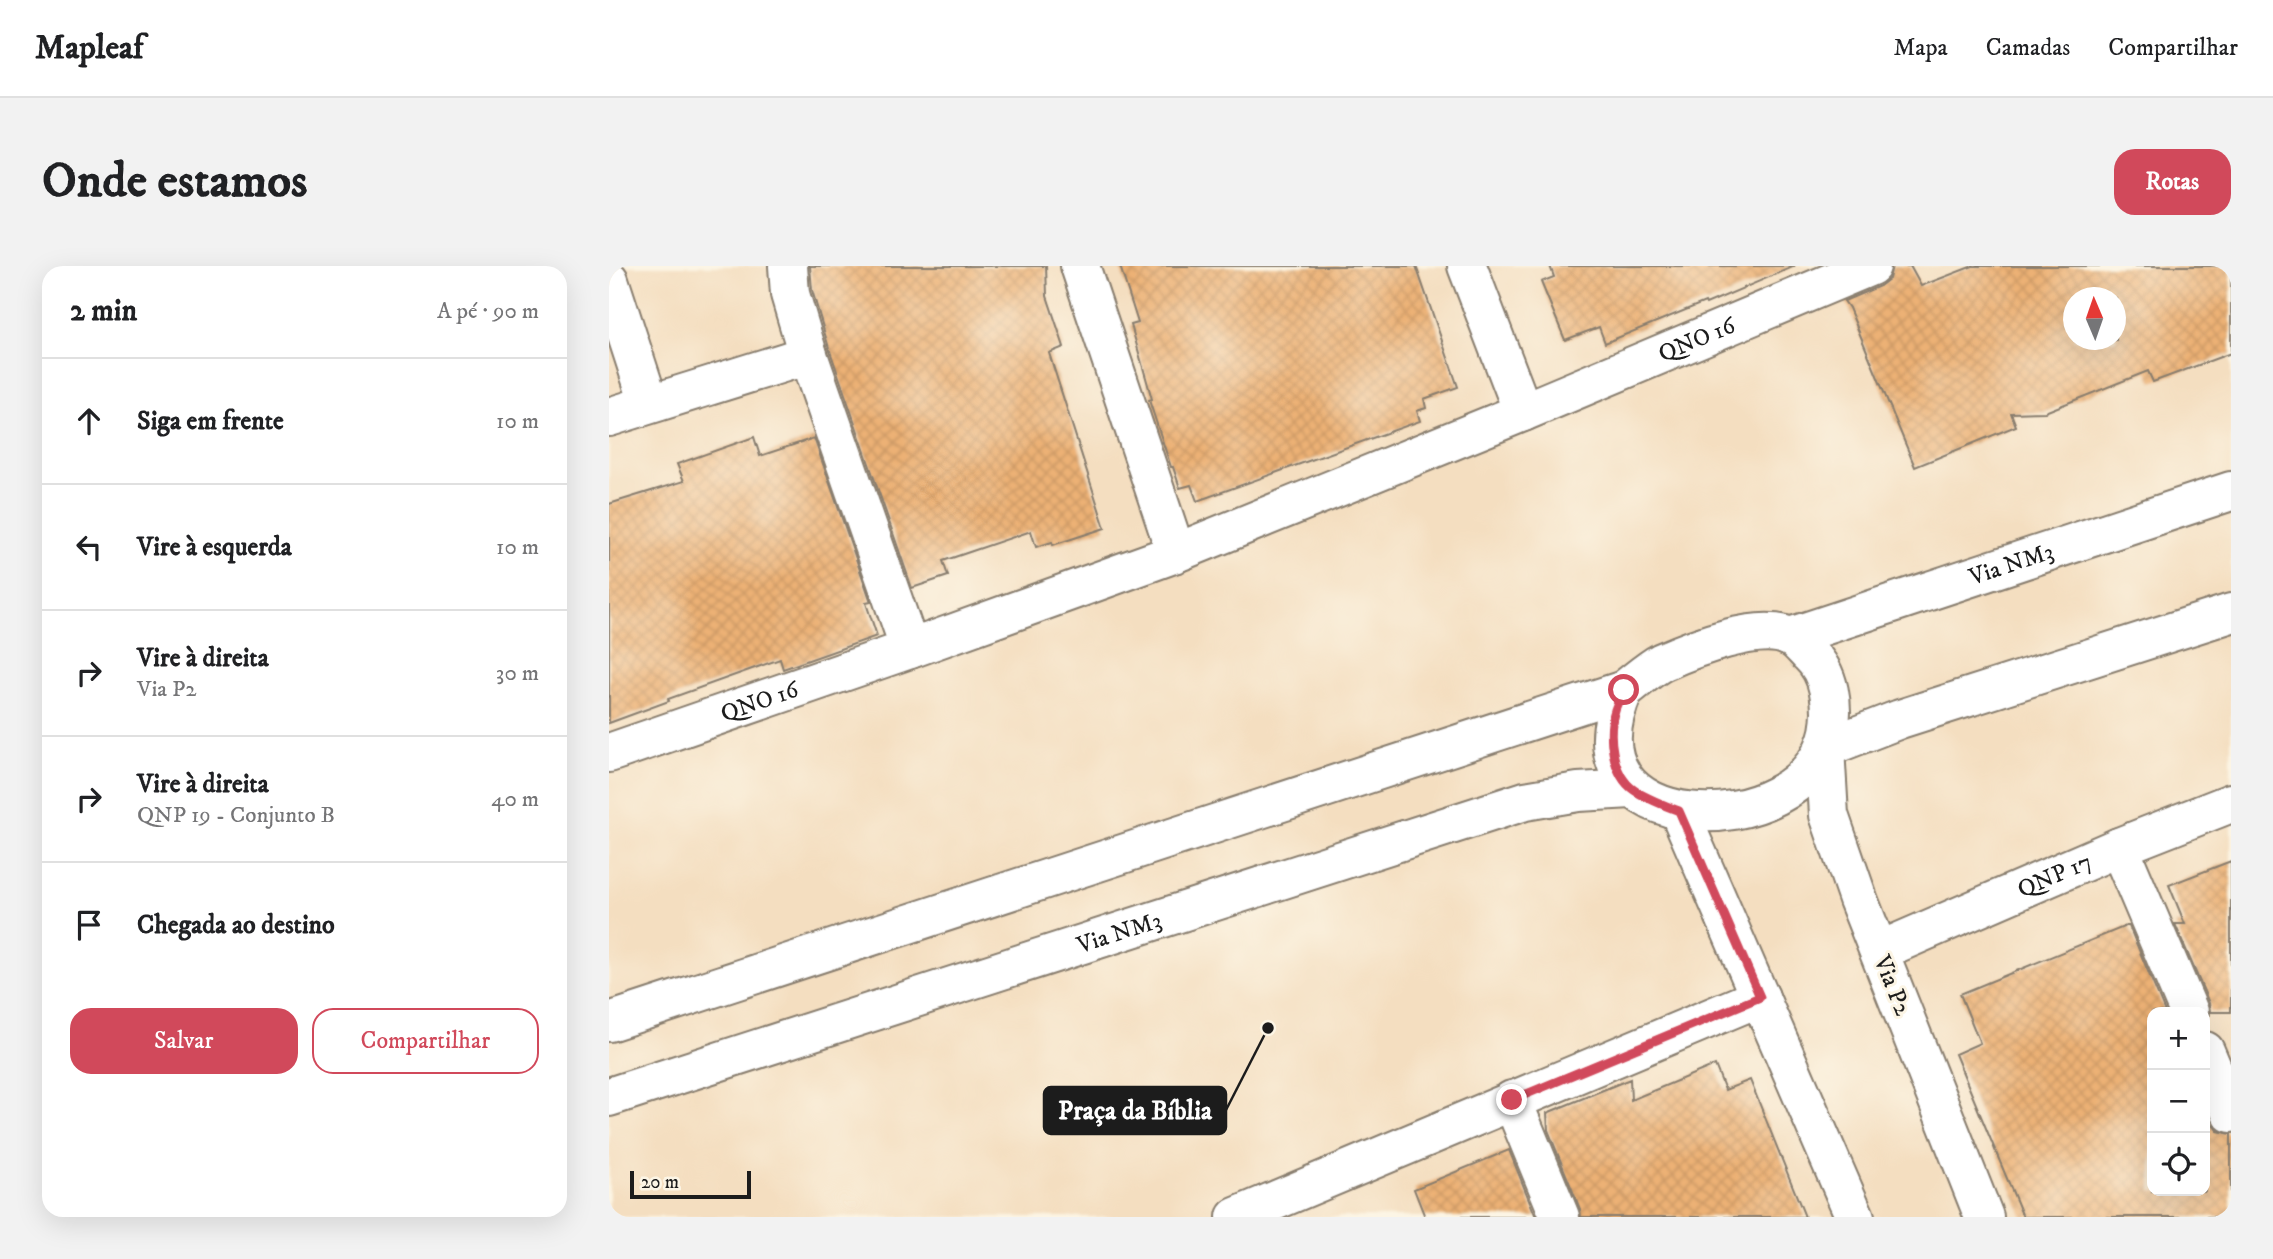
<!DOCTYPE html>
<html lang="pt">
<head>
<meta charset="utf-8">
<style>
	:root { --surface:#fff; --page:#f2f2f2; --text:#202124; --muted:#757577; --line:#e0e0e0; --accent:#d1495b }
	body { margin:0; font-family:"IM FELL DW Pica",serif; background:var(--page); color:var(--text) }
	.controls { position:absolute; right:21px; bottom:21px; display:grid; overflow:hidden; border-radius:14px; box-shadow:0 7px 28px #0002 }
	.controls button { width:63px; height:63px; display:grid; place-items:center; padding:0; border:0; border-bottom:2px solid var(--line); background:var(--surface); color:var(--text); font:35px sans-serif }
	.compass { position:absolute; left:1454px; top:21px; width:63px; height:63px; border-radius:50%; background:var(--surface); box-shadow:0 7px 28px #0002; rotate:358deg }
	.scale { position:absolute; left:21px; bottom:18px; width:121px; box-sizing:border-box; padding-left:7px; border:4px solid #1c1c1c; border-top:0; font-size:19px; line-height:24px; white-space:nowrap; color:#1c1c1c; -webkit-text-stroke:5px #fcf5e5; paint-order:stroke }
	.stop { position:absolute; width:21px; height:21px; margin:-16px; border:5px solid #d1495b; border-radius:50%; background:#fff }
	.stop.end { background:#d1495b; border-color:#fff; box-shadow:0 2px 7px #0008 }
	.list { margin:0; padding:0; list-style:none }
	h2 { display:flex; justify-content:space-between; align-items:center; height:91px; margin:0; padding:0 28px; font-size:30px }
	h2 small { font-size:23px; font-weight:400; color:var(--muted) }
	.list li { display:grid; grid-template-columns:46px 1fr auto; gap:21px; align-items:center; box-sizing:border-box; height:126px; padding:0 28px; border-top:2px solid var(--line) }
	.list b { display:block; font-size:26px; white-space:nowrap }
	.list p { margin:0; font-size:23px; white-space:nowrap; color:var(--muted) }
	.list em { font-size:23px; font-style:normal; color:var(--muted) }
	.actions { display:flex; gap:14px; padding:21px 28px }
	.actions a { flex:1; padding:16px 0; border:2px solid var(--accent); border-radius:21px; text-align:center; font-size:24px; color:var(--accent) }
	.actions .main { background:var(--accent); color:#fff }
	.icon { flex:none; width:38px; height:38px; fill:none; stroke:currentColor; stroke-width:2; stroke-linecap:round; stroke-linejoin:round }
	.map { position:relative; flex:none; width:1622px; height:951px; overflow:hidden; border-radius:21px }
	header { display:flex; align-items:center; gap:42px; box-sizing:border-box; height:98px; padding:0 35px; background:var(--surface); border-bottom:2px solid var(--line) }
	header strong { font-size:33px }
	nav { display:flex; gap:38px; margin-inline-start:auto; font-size:24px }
	.intro { display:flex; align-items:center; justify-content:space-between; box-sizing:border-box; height:168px; padding:0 42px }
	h1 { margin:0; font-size:49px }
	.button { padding:18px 32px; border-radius:21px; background:var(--accent); color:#fff; font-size:24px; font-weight:700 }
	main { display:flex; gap:42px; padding:0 42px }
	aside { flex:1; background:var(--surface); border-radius:21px; box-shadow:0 7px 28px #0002 }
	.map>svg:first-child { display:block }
	.building { fill:url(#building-cross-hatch); fill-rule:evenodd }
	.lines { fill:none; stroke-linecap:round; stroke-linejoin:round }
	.minor-casing { stroke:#887d6e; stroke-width:42 }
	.major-casing { stroke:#887d6e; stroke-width:42 }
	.minor { stroke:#fff; stroke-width:38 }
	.major { stroke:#fff; stroke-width:38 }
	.route { stroke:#d1495b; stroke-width:9 }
	.labels { text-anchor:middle; stroke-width:6; stroke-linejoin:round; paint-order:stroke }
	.street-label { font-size:24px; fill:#1c1c1c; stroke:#fcf5e5 }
	.leader { fill:none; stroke:#1c1c1c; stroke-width:2.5 }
	.callout-dot { fill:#1c1c1c; stroke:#fcf5e5; stroke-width:2.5 }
	.callout { fill:#1c1c1c; stroke:#1c1c1c; stroke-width:2.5 }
	.callout-label { font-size:26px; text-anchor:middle; font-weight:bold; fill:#fff }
</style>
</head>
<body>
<header>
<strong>Mapleaf</strong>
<nav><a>Mapa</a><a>Camadas</a><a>Compartilhar</a></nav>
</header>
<div class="intro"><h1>Onde estamos</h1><a class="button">Rotas</a></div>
<main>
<aside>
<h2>2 min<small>A pé · 90 m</small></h2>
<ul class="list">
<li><svg class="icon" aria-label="ahead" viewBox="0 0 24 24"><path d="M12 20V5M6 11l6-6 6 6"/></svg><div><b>Siga em frente</b></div><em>10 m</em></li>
<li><svg class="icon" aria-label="left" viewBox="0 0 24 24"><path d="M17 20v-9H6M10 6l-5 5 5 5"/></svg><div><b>Vire à esquerda</b></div><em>10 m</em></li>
<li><svg class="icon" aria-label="right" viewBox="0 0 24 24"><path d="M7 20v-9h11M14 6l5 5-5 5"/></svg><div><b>Vire à direita</b><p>Via P2</p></div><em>30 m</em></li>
<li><svg class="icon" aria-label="right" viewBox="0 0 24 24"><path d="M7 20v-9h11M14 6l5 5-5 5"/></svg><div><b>Vire à direita</b><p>QNP 19 - Conjunto B</p></div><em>40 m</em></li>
<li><svg class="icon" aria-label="arrive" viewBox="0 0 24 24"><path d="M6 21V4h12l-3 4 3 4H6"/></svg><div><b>Chegada ao destino</b></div></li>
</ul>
<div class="actions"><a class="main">Salvar</a><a>Compartilhar</a></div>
</aside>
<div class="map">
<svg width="1622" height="951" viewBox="0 0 1622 951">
	<defs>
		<pattern id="building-cross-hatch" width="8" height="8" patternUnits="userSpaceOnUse" patternTransform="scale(1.75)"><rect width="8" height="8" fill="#ecb175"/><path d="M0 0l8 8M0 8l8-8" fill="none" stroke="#ca9865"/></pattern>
	</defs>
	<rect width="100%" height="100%" fill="#fcf5e5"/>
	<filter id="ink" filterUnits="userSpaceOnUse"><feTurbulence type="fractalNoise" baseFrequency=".0143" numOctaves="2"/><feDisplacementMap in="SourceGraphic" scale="14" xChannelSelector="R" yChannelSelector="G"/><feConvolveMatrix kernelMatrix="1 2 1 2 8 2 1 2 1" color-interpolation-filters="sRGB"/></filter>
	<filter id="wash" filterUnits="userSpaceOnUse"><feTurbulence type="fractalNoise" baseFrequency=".00686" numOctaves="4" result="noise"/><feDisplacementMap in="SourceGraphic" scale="28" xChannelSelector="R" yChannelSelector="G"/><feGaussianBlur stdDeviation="1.57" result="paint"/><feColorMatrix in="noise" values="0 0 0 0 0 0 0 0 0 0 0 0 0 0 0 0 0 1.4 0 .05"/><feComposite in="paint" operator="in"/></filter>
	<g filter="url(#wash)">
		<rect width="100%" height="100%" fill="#f4dec0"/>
		<g id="blocks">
			<path class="building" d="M201,0H437L438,30L455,81L440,87L496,262L444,279L443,276L427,281L422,265L334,295L339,310L303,322L220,82L203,24Z
				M511,0H807L849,121L815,133L817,142L808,145L811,155L588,235L582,219L571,222L564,201H562L540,134L543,133L522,59L529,57Z
				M941,0H1186L1097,38L1096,36L996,77L990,61L956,74L932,16L945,11Z
				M1283,0H1301L1312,20L1364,0H1622V87L1544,116L1539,105L1436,146L1402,147L1407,160L1306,201L1240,42L1235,35L1271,20L1280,13ZM1465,32H1507V74H1465Z
				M145,171L151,190L205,172L262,336L257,337L268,370L174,403L171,393L59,433L60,435L0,457V238L75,215L68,198Z
				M1622,595V746H1601L1600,737L1566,658H1576L1560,619Z
				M1517,660H1520L1556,746H1543V925H1596V862L1604,859L1609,865L1622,868V951H1414L1346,788L1371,777L1351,728Z
				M1106,799L1116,824L1141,814L1196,951H972L971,943L939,864L938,847L1021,813L1022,834Z
				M900,884L927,951H816L805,923Z"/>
		</g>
	</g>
	<g filter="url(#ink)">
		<use href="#blocks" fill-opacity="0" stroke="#887d6e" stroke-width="2"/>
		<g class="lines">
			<g class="minor-casing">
				<g id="minor">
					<path d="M179,0L181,28L199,89L301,383"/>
					<path d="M471,0L567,287"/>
					<path d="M858,0L914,146"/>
					<path d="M0,14L40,137"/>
					<path d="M0,151L199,89"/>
					<path id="s1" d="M0,487L301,383L567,287L914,146L1262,0"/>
					<path d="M1510,581L1580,746"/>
					<path id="s2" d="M1270,685L1510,581L1622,537"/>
					<path d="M1596,785L1622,847"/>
					<path d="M903,834L951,951"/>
					<path d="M627,951L1151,731"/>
				</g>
			</g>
			<g class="major-casing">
				<g id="major">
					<path id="s3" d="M1181,371L1622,225"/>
					<path d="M1070,545L1246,951"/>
					<path d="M0,756L1015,424C1027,415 1040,403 1053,396C1082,383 1151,356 1181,371C1188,374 1195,383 1200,388C1221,407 1225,440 1220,466C1194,582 946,576 1015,424"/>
					<path id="s4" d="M0,831L916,535L969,526L1023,523"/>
					<path d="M1375,951L1249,633L1220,549L1216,482L1291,453L1622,347"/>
				</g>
			</g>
			<use href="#minor" class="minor"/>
			<use href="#major" class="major"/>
		</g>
	</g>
	<g class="lines" filter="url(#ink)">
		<path class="route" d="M903,834L1151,731L1070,545C1055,539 1038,533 1025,524C1003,509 998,468 1006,444C1008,437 1012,431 1015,424"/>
	</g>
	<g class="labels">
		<g class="street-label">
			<text dy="8" stroke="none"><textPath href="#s1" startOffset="1164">QNO 16</textPath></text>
			<text dy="8" stroke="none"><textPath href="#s3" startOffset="233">Via NM3</textPath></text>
			<text dy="8" stroke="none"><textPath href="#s1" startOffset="159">QNO 16</textPath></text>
			<text dy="8" stroke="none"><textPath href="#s2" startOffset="191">QNP 17</textPath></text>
			<text dy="8" stroke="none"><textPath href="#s4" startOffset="536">Via NM3</textPath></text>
			<text transform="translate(1284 719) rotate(68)" y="8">Via P2</text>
		</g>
	</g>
	<path class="leader" d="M659 762L617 844"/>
	<circle class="callout-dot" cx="659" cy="762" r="7"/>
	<rect class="callout" x="435" y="821" width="182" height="47" rx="7"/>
	<g class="callout-label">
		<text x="526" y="853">Praça da Bíblia</text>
	</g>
</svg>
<div class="controls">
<button>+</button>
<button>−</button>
<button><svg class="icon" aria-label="locate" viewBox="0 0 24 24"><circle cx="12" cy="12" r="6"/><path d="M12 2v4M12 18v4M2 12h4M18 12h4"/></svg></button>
</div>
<svg class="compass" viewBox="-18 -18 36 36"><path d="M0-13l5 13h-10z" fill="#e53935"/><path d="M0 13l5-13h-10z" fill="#757577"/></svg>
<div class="scale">20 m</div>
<div class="stop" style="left:1015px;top:424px"></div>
<div class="stop end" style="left:903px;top:834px"></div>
</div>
</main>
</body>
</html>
